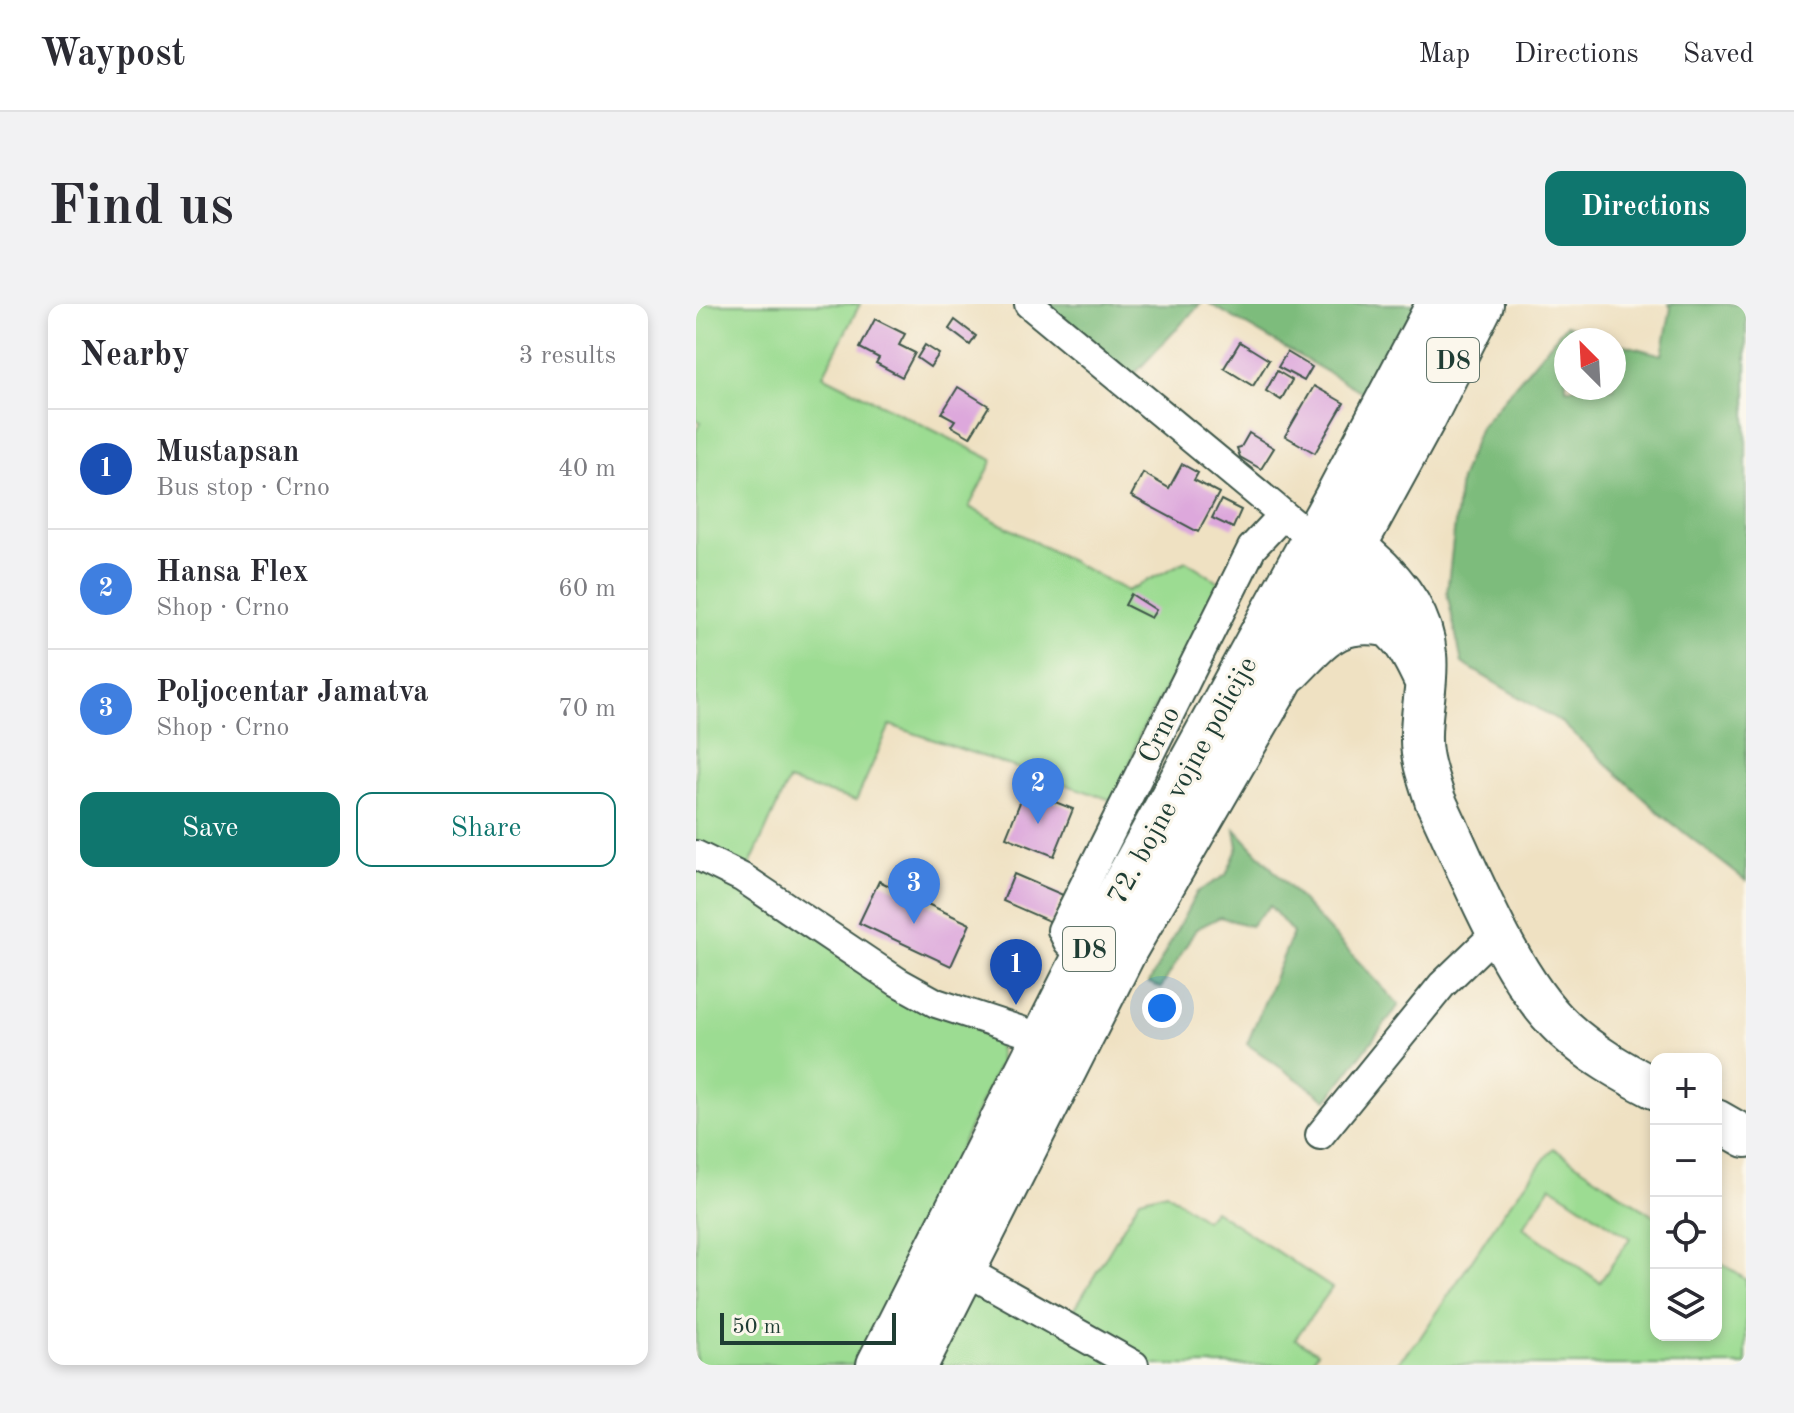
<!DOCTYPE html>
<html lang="en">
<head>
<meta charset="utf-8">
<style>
	:root { --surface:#fff; --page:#f2f2f3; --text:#2b2b33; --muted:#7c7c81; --line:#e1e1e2; --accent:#0f766e }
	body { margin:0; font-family:"Old Standard TT",serif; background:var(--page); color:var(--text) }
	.controls { position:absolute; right:24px; bottom:24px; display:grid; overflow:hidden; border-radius:16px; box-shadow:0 4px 12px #0003 }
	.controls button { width:72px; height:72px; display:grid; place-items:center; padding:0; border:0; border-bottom:2px solid var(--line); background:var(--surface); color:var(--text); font:40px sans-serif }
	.compass { position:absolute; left:858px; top:24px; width:72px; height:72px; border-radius:50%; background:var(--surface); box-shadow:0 4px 12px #0003; rotate:336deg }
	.scale { position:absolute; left:24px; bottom:20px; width:176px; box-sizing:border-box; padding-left:8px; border:4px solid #1f3d34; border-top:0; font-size:22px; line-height:28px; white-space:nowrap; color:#1f3d34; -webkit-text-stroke:6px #fbf7ec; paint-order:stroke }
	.you { position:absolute; left:466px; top:704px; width:28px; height:28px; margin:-20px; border:6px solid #fff; border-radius:50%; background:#1a73e8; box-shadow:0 0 0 12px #1a73e833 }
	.badge { display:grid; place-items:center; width:52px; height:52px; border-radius:50%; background:var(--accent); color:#fff; font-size:26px; font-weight:700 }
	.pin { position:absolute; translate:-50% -66px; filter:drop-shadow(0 2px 4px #0008) }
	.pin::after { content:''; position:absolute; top:42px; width:28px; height:24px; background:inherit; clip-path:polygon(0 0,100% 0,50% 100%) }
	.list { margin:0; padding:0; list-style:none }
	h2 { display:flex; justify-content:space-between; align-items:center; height:104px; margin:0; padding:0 32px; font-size:34px }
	h2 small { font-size:26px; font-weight:400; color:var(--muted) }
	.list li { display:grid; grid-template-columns:52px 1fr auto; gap:24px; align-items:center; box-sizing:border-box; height:120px; padding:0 32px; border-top:2px solid var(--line) }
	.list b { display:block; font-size:30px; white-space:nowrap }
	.list p { margin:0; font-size:26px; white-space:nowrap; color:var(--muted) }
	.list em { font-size:26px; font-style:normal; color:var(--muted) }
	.actions { display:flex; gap:16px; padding:24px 32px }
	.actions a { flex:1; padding:18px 0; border:2px solid var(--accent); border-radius:16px; text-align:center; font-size:28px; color:var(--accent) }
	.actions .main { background:var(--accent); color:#fff }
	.icon { flex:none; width:44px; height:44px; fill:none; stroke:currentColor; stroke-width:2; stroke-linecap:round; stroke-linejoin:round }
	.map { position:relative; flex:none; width:1050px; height:1061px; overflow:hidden; border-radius:16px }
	header { display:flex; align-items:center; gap:48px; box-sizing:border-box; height:112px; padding:0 40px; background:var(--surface); border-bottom:2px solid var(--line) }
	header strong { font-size:38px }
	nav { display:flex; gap:44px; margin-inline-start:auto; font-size:28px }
	.intro { display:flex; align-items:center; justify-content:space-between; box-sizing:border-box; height:192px; padding:0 48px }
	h1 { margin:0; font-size:56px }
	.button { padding:20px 36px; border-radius:16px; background:var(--accent); color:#fff; font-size:28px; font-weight:700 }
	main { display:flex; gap:48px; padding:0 48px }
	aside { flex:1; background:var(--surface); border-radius:16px; box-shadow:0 4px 12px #0003 }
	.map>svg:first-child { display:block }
	.green { fill:#9cdc92; stroke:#5e8c63; stroke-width:2; fill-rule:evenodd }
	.forest { fill:#7dbc7c; stroke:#4e7c58; stroke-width:2 }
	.building { fill:#dda8dc }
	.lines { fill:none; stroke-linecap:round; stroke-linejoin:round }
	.street-casing { stroke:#3e5649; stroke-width:32 }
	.secondary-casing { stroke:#3e5649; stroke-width:44 }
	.primary-casing { stroke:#3e5649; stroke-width:48 }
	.street { stroke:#fff; stroke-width:28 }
	.secondary { stroke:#fff; stroke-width:40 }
	.primary { stroke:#fff; stroke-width:44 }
	.labels { text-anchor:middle; stroke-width:6; stroke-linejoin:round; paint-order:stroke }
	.shield { fill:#fbf7ec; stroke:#61756b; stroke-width:2 }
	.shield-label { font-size:26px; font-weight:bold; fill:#1f3d34 }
	.street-label { font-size:28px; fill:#1f3d34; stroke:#fbf7ec }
</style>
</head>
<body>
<header>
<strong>Waypost</strong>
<nav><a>Map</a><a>Directions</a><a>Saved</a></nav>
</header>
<div class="intro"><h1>Find us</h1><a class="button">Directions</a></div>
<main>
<aside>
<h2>Nearby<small>3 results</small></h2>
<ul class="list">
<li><span class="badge" style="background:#1a4fb4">1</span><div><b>Mustapsan</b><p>Bus stop · Crno</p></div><em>40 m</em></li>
<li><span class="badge" style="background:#3f7fe0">2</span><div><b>Hansa Flex</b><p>Shop · Crno</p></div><em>60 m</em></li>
<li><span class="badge" style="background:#3f7fe0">3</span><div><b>Poljocentar Jamatva</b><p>Shop · Crno</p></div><em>70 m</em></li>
</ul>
<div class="actions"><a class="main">Save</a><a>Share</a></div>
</aside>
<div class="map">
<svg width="1050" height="1061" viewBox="0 0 1050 1061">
	<rect width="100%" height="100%" fill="#fbf7ec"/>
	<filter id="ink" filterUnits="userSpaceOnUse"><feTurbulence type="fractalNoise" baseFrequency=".0125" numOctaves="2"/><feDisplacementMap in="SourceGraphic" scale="16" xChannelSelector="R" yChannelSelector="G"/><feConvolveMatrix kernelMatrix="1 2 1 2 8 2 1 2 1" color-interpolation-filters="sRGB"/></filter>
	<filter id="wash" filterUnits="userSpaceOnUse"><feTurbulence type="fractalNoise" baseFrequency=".006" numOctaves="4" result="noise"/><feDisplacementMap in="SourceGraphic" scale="32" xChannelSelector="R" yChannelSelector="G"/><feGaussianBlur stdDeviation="1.8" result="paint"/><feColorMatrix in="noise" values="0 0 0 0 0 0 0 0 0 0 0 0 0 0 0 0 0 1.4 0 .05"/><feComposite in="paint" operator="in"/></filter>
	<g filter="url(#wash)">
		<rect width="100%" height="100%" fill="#efe1c2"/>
		<path class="green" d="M0,0H164L127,71L297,156L273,203L431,287L490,257L528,281L444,430L421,498L194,421L160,497L92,477L48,574L100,608L303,718L304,759L190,1001L158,1061H0V127L5,118L0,115Z
			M857,844L960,914V1031H1020V955L1050,976V1061H699L724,1034L807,909ZM855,882L934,934L904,978L827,923Z
			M470,888L509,916L518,906L636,984L599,1035L622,1048L613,1061H234L278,971L368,1023L444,895Z"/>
		<path class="forest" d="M333,0H504L429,80Z
			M514,0H722L669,90Z
			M973,0H1050V577L967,512L865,418L766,359L751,289L764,176L784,123L870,21L912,36H870V84H918V38L966,51L975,4Z
			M539,525L703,701L631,796L551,740L597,629L574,602L554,622L524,613L500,625L465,684L453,679L501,588L530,571L542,543Z"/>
		<g id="blocks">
			<path class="building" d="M179,15L209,30L203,41L219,49L206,73L180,59L183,54L164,44Z
				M259,16L280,32L274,41L253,25Z
				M544,38L573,56L557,82L528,64Z
				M229,41L243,50L234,63L221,54Z
				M591,48L616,63L608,77L582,63Z
				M581,67L596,76L585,96L570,87Z
				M618,82L648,99L619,149L589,132Z
				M262,83L293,102L274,133L255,122L259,116L246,109Z
				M553,129L578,144L565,165L544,153L541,144L545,143Z
				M486,160L502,169L498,176L523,189L502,228L435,192L447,169L473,184Z
				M525,196L545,206L537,224L516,214Z
				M435,290L460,306L455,314L429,301Z
				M329,486L377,505L358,552L310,533Z
				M318,570L367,591L355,618L307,597Z
				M183,577L274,620L255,662L163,619Z"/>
		</g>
	</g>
	<g filter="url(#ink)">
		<use href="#blocks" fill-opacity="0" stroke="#3e5649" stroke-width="2"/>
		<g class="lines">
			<g class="street-casing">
				<path id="street" d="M333,0L600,221
					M0,551L47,574L202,678L240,699L347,734
					M388,655L372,638L366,626L556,244L587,211
					M624,831L746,681L802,627
					M267,965L438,1061"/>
			</g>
			<g class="secondary-casing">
				<path id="secondary" d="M595,367C628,334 640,314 690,322
					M729,378C722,363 715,347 704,334C674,301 635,277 616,235C639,230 654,238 671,252C700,277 727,311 730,350C733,379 724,408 725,436C725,456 733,477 739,496C772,564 813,674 868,725C895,750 927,768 960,785
					M1020,816L1050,833"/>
			</g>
			<g class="primary-casing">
				<path id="primary" d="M183,1061L388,655L640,195L743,0
					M219,1061L429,645L581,382L728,113L785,0"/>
			</g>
			<use href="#street" class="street"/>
			<use href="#secondary" class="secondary"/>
			<use href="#primary" class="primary"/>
		</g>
	</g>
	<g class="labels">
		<g class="shield">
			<rect x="731" y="34" width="52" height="44" rx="6"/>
			<rect x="367" y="623" width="52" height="44" rx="6"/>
		</g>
		<g class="shield-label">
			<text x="757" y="65">D8</text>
			<text x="393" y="654">D8</text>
		</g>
		<g class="street-label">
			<text transform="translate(462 430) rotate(-64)" y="10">Crno</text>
			<text transform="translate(485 476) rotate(-61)" y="10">72. bojne vojne policije</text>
		</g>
	</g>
</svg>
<div class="controls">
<button>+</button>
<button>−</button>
<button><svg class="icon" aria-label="locate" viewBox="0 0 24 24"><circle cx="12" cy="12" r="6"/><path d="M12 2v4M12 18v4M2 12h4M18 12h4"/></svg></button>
<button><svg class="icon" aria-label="layers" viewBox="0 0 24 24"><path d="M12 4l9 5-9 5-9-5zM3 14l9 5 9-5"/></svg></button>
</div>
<svg class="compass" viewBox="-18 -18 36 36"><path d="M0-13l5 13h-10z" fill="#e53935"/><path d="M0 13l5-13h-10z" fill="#7c7c81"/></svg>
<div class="scale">50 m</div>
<div class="you"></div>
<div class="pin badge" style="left:320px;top:701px;background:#1a4fb4">1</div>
<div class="pin badge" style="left:342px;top:520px;background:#3f7fe0">2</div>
<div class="pin badge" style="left:218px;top:620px;background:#3f7fe0">3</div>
</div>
</main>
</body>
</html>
